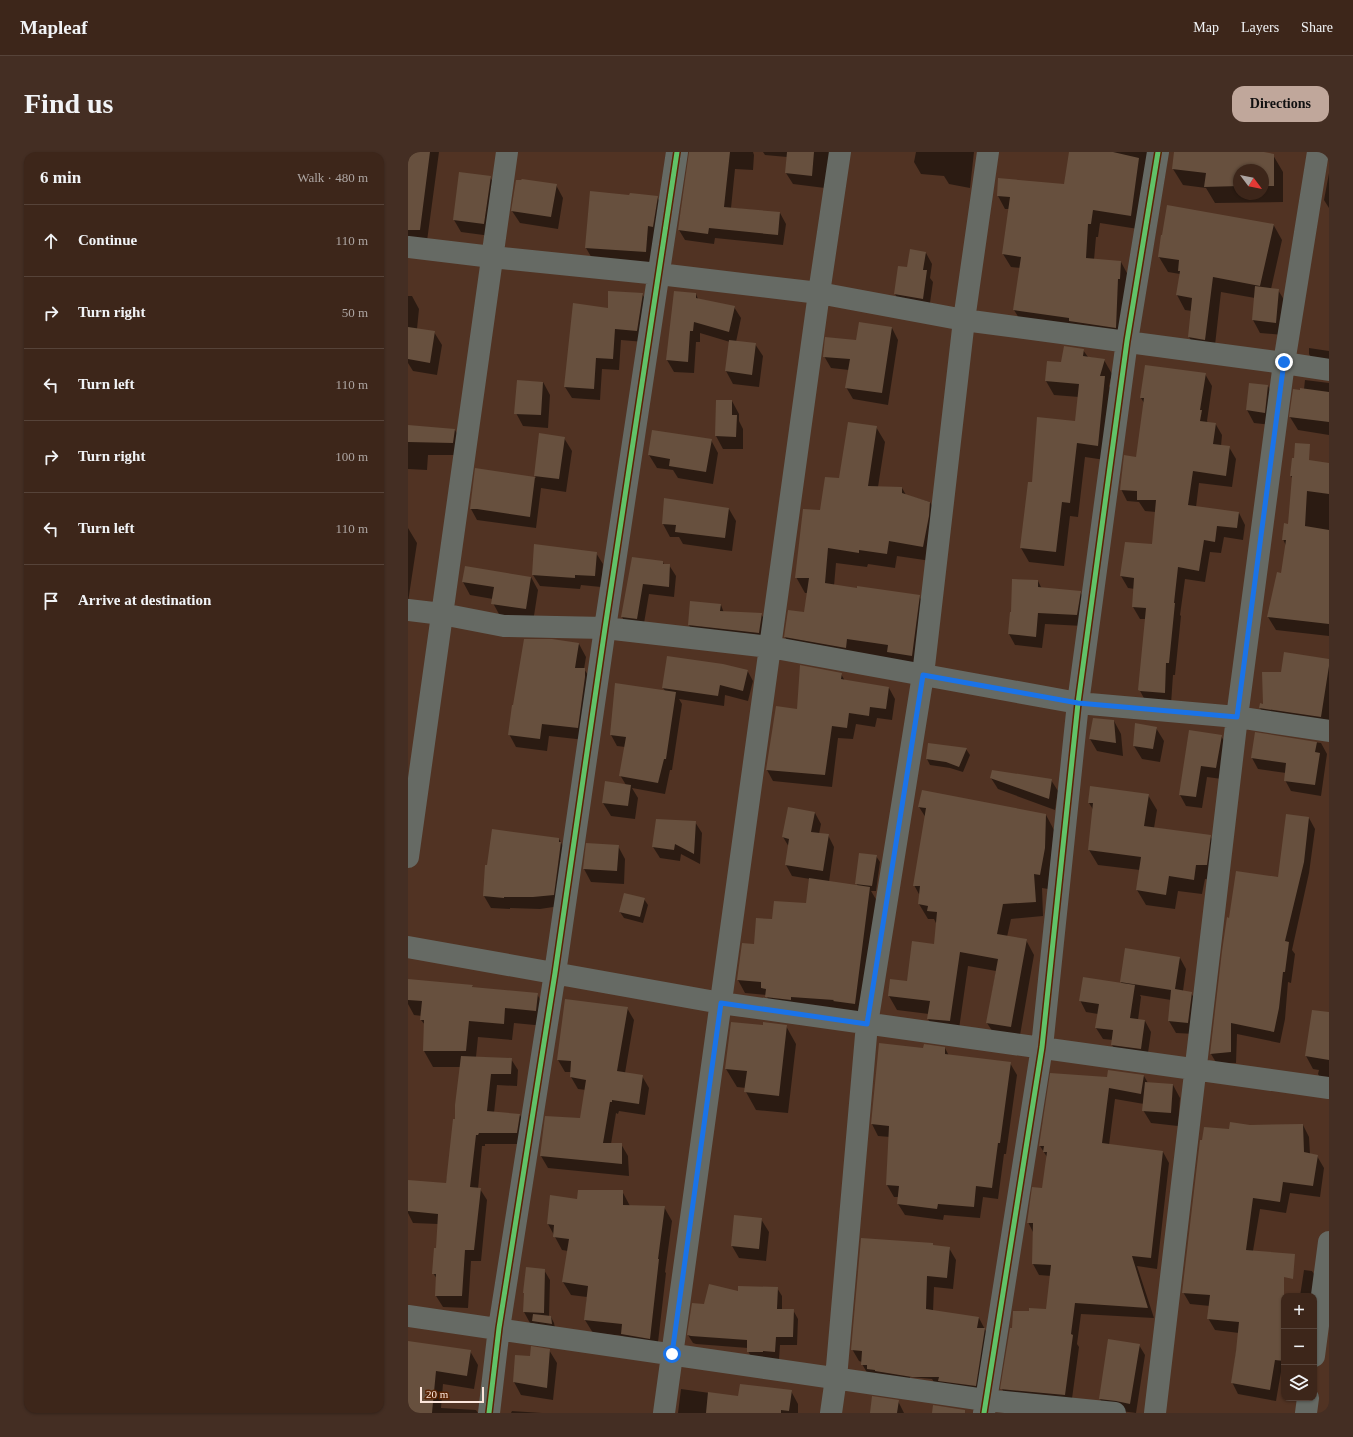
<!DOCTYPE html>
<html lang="en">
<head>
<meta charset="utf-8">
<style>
	:root { --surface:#3d261a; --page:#442e23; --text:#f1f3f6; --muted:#ada5a2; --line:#564339; --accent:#c0a79b }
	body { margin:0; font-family:Georgia,serif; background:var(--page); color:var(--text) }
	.controls { position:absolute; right:12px; bottom:12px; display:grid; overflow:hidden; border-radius:8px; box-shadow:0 1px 3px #0004 }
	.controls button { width:36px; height:36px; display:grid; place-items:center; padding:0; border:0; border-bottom:1px solid var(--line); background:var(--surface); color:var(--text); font:20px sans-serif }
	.compass { position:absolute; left:825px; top:12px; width:36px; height:36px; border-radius:50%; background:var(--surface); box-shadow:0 1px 3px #0004; rotate:122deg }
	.scale { position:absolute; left:12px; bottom:10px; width:64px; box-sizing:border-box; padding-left:4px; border:2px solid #fce6dc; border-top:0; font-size:11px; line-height:14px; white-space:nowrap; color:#fce6dc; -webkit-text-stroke:3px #592303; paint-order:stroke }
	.stop { position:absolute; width:12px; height:12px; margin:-9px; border:3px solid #1a73e8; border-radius:50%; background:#fff }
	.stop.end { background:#1a73e8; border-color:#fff; box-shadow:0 1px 4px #0008 }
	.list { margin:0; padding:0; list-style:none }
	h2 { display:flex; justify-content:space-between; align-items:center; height:52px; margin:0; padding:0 16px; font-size:17px }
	h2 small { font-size:13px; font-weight:400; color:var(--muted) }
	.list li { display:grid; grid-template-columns:26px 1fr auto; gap:12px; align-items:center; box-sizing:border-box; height:72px; padding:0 16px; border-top:1px solid var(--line) }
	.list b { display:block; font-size:15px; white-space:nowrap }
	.list em { font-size:13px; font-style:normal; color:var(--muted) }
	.icon { flex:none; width:22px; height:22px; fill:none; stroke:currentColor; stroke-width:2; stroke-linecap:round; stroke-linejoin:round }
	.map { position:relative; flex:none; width:921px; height:1261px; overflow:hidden; border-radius:12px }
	header { display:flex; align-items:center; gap:24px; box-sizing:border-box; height:56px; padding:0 20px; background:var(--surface); border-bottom:1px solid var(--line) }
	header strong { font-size:19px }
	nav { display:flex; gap:22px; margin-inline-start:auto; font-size:14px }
	.intro { display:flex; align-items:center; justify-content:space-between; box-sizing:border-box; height:96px; padding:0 24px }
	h1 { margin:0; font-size:28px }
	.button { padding:10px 18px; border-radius:12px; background:var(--accent); color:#111; font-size:14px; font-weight:700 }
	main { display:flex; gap:24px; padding:0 24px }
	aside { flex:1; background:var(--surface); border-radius:12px; box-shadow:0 1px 3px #0004 }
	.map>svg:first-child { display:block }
	.shadow { fill:#0007; fill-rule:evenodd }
	.building { fill:#67503e }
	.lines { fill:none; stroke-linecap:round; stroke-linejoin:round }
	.street { stroke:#666a64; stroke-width:22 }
	.cycleway-casing { stroke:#592303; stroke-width:8 }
	.cycleway { stroke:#61c268; stroke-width:5 }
	.route { stroke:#1a73e8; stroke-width:5 }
</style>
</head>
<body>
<header>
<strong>Mapleaf</strong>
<nav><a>Map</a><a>Layers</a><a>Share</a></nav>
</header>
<div class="intro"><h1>Find us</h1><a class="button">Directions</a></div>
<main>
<aside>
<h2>6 min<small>Walk · 480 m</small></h2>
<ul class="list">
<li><svg class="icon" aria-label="ahead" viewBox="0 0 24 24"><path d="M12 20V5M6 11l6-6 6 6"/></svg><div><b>Continue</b></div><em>110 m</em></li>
<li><svg class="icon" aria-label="right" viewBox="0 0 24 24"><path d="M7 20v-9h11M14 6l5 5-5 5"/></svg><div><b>Turn right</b></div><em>50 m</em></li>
<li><svg class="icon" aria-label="left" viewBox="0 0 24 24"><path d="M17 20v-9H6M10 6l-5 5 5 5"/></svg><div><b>Turn left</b></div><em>110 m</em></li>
<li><svg class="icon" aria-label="right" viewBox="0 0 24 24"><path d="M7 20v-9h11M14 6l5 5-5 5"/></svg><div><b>Turn right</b></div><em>100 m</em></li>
<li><svg class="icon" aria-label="left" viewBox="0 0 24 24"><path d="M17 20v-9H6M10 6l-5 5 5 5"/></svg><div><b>Turn left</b></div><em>110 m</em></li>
<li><svg class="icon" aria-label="arrive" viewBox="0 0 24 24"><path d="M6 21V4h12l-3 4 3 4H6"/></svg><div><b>Arrive at destination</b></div></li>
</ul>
</aside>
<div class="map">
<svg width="921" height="1261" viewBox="0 0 921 1261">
	<rect width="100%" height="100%" fill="#513323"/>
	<path class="shadow" d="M0,0H31L19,89L0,87Z
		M282,0H345L346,3L345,18L327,17L323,56L372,61L378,72L375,93L307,86L306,92L277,88L271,78Z
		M355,0H423L417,36L385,32L378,21L379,5L357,3Z
		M508,0H566L562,36L541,32L536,24L513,22L506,10Z
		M662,0H741L730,77L692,71L690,85H688L686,108L713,110L720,123L715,188L614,171L606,158L613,116L603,115L595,102L602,57H597L590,44L657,33Z
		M768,0H831L865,3L875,20V50L807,51L798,36L775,33L765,17ZM831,18H855V42H831Z
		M921,21V56L916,48Z
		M82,25L90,38L83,84L53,80L46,68Z
		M148,33L155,46L150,77L112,71L104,59Z
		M249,45L256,57L244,111L185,108L178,96Z
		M865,72L874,88L863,137L870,138L878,151L875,183L852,181L845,168L847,146L813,140L806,202L790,200L781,185L784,159L777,158L769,143L772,122L760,120L751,105L754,84Z
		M518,101L524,112L522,126L525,130L521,158L493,153L487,142L500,116Z
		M267,140L288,142L290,147L326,155L333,166L328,190L347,192L355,204L351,235L325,232L318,219L322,190L292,181V190H288L286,221L266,220L259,208Z
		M234,142L241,153L236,190L213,188L211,218L194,217L192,248L164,246L157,235L201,157Z
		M0,144H4L11,157L9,177L26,180L34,193L29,223L5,219L0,211Z
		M484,176L490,188L480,253L445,247L438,235L441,218L423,216L416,204L448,189Z
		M901,196L921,199V217L908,215L901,202Z
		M675,198L680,205L696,208L704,222L701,234L704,240L697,308L677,305L670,365L662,364L656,414L621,410L613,396L625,331L668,271L671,245L646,243L638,229L654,211Z
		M797,222L804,234L799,269L800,271H807L814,283L813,294L821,295L828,307L824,335L791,331L788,355L831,361L837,373L835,388L816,385L813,401L802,400L797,430L777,427L772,463L773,464L767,523H765L763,552L738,550L731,537L738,467H732L725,455L727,437L720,436L713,424L745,393L748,360L737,359L731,350L719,349L713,337L729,306L736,251L733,246Z
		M897,228L921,231V283L890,278L882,265L892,239L896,237Z
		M135,230L142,243L140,276L115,274L108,261Z
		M860,234L867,247L864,273L846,271L839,258Z
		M324,249L331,262V269L335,277V297H315L308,284Z
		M0,274L47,278L54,290L52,303H20L19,318L0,317Z
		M468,275L477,290L470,335L494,336L498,343L522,350L531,366L523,409L489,404L487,416L460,412L459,415L428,411L426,434L511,444L520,460L512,518L386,500L377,485L397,461L400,441H397L388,425L413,359L432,327Z
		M156,286L164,299L158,340L133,336L128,376L69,368L63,357L68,317L128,326L127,324Z
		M303,288L310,301L305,332L270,326L265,318L249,316L241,303Z
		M921,312V484L868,478L860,465L874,422L878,394L875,387L881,373L885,328L883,324Z
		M257,347L321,357L328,369L324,399L275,392L271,385H262L255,372Z
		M0,376L9,391L0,450Z
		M127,393L188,401L195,412L193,435L173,433L172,437L132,434L125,423Z
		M225,406L255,410L256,413H261L268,424L266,445L241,442L235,477L220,475L214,465Z
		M123,425L130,438L125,470L92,464L85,451V447L62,443L55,430Z
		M630,429L634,437L672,440L679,451L675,474L637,472L634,496L607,493L601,482Z
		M313,453L316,461L353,462L357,468L354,487L284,479L281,473Z
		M171,492L178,505L176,517L184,529L177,588L141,584L139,599L108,595L101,582L106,555Z
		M921,508V580L861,571L852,556L856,553L874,521Z
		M339,518L345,529L340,549L317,543L316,554L271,547L274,552L264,618H262L257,642L224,636L230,646L227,667L203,664L195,651L218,633L212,623L217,595L209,594L203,583L258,540L255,536Z
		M433,522L437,529L481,536L487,547L484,568L469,566L467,575L448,572L445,587L430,586L424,635L365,629L359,618L389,558Z
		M706,569L713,582L715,604L689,599L682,587Z
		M748,576L756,589L752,610L734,607L726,594Z
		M848,582L913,591L919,602L913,644L883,639L877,628L878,621L850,617L844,606Z
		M813,584L820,595L814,627L799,625L794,656L778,654L772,643Z
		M558,597L562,603L555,620L542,616L522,613L519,607Z
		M583,626L643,628L650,639L647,658L590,637Z
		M740,643L749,658L746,676L802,684L811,699L807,728L797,727L794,742L770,739L767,757L738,753L729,738L732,718L690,713L681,698L686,659L681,651Z
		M511,655L638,663L646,678L640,737L634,736L635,764L603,767L599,785L618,788L626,803L611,889L588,885L579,871L588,819L560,814L550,884L529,881L520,867L521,862L489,858L481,844L500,830L527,793L529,773L526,767H520L511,752L512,744L506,733L518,666Z
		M407,661L413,672L411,682L420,683L426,695L421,730L450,734L448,731L468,704L472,710L468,739H463L469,749L454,865L366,858L358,843L337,841L330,828L347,793L365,768L399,752L402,727L384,724L378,713L381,695L375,685Z
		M901,666L907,677L901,721L884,798L887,802L883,831L880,830L877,867L872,891L829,882L828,911L809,912L803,902L871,726Z
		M287,670L294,681L292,712L273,702L272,709L252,706L245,695Z
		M151,687L160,703L152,754L132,757L102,756V757L83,756L76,744Z
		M210,694L217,707L216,732L183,730L176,717Z
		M236,747L240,753L235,771L216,766L212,760Z
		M772,806L778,817L775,839L783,841L790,852L787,882L768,881L761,869L763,848L732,843L733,845L730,868L737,869L743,880L739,908L711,904L704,893L705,888L695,887L688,876L690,862L678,860L672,848L714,832L713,830Z
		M0,828L64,834L65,836L129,842L138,858L137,874L106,871L104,888L70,885L68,905L103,907L110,918L109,934L89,933L86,961L112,963L118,974L115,992H77V994H74L70,1037H72L79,1048L73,1109H63L60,1156L35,1155L28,1144L29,1127L25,1121L29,1097L30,1072L5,1071L0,1061V1044L38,1032L48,968L53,915H25L16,899L17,873L13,868L14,864L6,863L0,852Z
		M219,856L226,868L217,921L234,924L241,936L237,963L211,959L210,962L208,961L203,992H213L220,1004L221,1024L140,1016L133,1004L173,967L178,938L170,937L163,925V920H157L150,908Z
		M905,859L921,861V935L917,934L910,922L911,918L905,917L898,904Z
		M356,874H378L388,892L380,961L348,958L338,940V936L329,935L318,917Z
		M472,892L516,897L537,896L541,904L602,911L609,923L598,1002H596L590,1047L575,1045L572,1066L536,1063L535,1068L497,1063L490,1052L491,1045H486L479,1033L482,985L470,984L464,972Z
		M736,924L740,931L765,933L772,946L770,974L743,971L735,958L736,952L707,947L701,993L755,1000L761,1011L749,1117L729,1114L746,1166L673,1162L669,1192L671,1195L663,1254L600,1248L594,1237L639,1158L643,1124L631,1123L625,1112V1080L620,1070L635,1037L639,1005L632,994L700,926Z
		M895,973L901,985L902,1002L909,1004L916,1016L912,1045L882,1041L878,1061L852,1057L845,1099L876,1193V1220H873L868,1249L830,1242L824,1230L831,1181L807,1178L800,1166L802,1154L782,1152L775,1140L822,978L842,974Z
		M214,1039L222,1054L256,1055L264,1069L257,1120L258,1121L249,1199L222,1195L215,1184L185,1181L177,1168L179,1145L163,1143L155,1130L160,1099L154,1098L140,1072L143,1044L170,1048Z
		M353,1067L361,1080L358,1109L331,1106L324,1094Z
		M525,1094L541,1096L548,1108L545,1137L526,1135L525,1159L571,1166L583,1189L574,1246L530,1237L524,1227L502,1225L501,1235L461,1224L454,1212V1210L451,1209L444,1197Z
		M136,1118L142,1128L141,1165H143L146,1171L147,1176L129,1175L126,1171H122L116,1160V1141Z
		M896,1118L904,1119L908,1125L905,1144H892Z
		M369,1136L374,1144V1158H385L390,1167L389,1193H372L371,1207H344L340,1199V1196L288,1192L285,1191L280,1183L296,1153L331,1140Z
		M0,1190L62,1199L70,1213L66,1237L35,1232L33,1256L68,1258L70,1261H0Z
		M731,1193L737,1203L728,1261L698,1257L692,1247Z
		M141,1198L149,1211L145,1248L113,1243L106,1230L108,1204L123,1205Z
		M273,1237L331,1245L383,1239L390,1252V1261H270Z
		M490,1249L496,1261H463Z
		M104,1259L134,1261H103Z"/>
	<path class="building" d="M0,0H22L12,78H0Z
		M281,0H322L316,55L372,60L370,83L301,76L300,82L270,78Z
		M379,0H406L404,24L377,21Z
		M661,0H705L731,6L723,64L685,58L683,72H680L678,106L713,109L712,127H710L708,176L661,169V166L605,158L613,105L594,102L602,45L589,44L590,26L656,32Z
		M766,0H856L866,2V34H855V18H831V34L796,35L798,21L764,17Z
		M51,20L83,24L76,72L45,68Z
		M114,27L149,32L143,65L103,59L108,28H113Z
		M182,39L221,43L222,41L250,44L245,75L240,74L238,100L177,96Z
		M759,53L866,72L852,134L805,125L797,188L780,185L784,146L768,143L772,119H770L771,108L750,105L753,83H754Z
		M502,97L518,100L515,118H519L515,147L486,142L490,114L499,115Z
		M847,134L871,137L868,171L844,168Z
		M200,139L235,141L229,179L207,177L205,207L188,206L186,237L156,235L165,151L200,156Z
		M266,139L288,141V146L327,154L321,180L286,170L285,179H282L280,210L258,208Z
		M451,170L484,175L474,241L437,236L442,207L415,205L417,185L448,188Z
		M0,175L27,179L22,211L0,207Z
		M321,188L348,191L344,223L317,219Z
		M656,194L676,197L675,204L697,207L692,224H697L690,294L669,291L662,351L654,350L648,400L612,396L620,330H624L629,265L667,269L671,232L637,229L639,209L653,210Z
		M737,213L798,221L792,258H794L792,269L808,271L805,292L822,294L818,324L785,319L780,353L831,360L829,376L809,374L807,390L796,388L791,419L770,415L766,451H767L761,511H758L757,541L732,539L730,538L738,456L724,455L726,426L712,424L717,390L744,392L748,348H729V339L712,338L716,303L728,305L736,246H732Z
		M109,228L135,230L133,263L106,262Z
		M841,231L860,233L857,261L838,258Z
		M892,236L921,240V270L881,265L885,237L892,238Z
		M308,248H324V263H329L328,285L307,284Z
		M440,270L469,274L460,334L494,335V341L522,350L521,364L515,395L481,389L479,402L451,398V401L420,396L417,431L449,436V434L512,443L504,504L479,500L480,493L439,487L438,496L376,485L380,458L396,460L401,426H387L395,357L412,358L417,325L431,326Z
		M0,273L47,277L45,291L0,290Z
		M244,278L304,287L298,320L261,314L262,307L240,303Z
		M131,281L157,285L151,327L126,324Z
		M887,291L902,292L901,308L921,311V342L899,339L897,374L921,378V472L859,465L869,420L873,421L878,388H874L876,371L880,372L884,324H882L884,306H886Z
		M67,316L127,325L122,365L69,357H62Z
		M256,346L321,356L317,386L267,380L268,373L254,372Z
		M126,392L189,400L187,424L167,423V426L124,423Z
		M224,405L255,409V412H262L261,435L235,432L229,467L213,465Z
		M57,414L123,425L118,457L83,452L86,435L54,430Z
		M604,427L630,428V435L673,439L669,463L630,461L628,485L600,482L602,460H603Z
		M282,449L313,452L312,459L354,461L351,481L280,473Z
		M116,487H144L171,491L167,516H177V525L170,576L134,572L132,587L100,583L104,553H105Z
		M876,500L921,507V514L913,565L851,556L852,551L855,552L854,520H873Z
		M259,504L315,512L340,518L335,539L312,533L310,544L254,536Z
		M392,513L434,521L433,527L481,535L478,557L462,555L461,564L441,561L439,576L424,574L417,623L358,618L368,554L389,557Z
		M207,531L268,540L258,607H256L250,631L211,624L218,585L202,583Z
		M685,566L706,568L708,591L681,587Z
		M727,571L749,575L745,597L725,594Z
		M781,578L814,583L808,616L793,614L788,645L771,643Z
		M847,580L909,590L907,600L912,601L907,633L876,629L878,611L843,606Z
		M520,591L559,596L551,615L538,610L518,607Z
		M584,618L644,627L641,647L582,626Z
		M197,629L223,633L220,654L194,651Z
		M682,634L741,642L736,674L803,683L799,713H788L786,728L761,724L758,743L728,738L733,705L680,698L685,651H680Z
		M514,638L638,662L637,696L632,723L626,722L628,750L595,752L589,782L619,787L603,875L578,871L590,807L552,800L542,869L519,867L522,849L480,844L482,827L499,829L504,789L526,792L529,760L519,759L520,754L510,752L512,734H505L518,656L510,655Z
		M380,655L407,660L403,680L421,682L415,719L377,713L381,687L374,685Z
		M878,662L901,665L896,710L877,789L881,790L877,820H875L871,856L866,880L823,871V900L802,902L814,799L819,765L821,766L828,719L870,725Z
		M248,667L288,669L286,702L267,692L266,698L244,695Z
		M84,677L151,686V690H153L146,743L125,745H96V746L75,744L77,713H79Z
		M178,691L211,693L209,719L175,717Z
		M451,701L469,703L464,734L447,732Z
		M401,726L462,735L447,852L425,849L426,848L383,845V848L357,845L358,837L353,836V830L329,828L334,791L346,792L348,766L364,767L366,749L398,751Z
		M216,741L237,746L232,765L211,760Z
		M717,796L772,805L767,837L784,840L780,871L760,869L763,838L712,830Z
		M675,825L727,833L722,866L737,868L733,897L703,893L705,878L687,876L691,852L671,849Z
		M0,827L65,833L64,835L130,841L128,859L97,856L96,872L61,869L58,899H15L16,868H12L14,849L0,848Z
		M157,847L220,855L209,919L235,923L231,952L204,948V950H202L195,991H214V1012L132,1004L137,964L172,966L178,928L162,925L163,909L149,908Z
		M904,858L921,860V908L897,904Z
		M323,870L355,873V870L379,873L371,944L336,940L339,919L317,917Z
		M471,891L515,896L516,892L537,895V902L603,910L592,991H590L584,1036L568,1034L566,1055L530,1052L529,1057L489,1052L491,1034L478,1033L481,974L463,972Z
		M53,904L104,906L103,922H83L79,959L112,962L109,981H71L70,983H68L62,1035L73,1036L66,1098H57L54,1144H27L28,1122H24L26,1096H28L30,1062L0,1059V1028L38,1031L45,967H47V953Z
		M700,918L736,923L733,942L701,936L694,991L755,999L743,1106L724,1104L740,1156L667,1151L663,1182L665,1183L657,1243L592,1237L602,1176H604L605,1159H621V1156L638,1157L643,1113L624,1112L625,1071H619L624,1035L634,1036L639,1000H635L636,994H631L642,921L699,925Z
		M737,930L765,932L763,961L734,959Z
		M822,970L842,973L895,972L896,1000L910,1003L905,1034L875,1030L872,1050L845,1046L838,1098L887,1102L885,1127L876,1125V1209L867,1208L862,1238L823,1231L828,1199L831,1170L799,1167L802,1143L774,1141L792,988H794L796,975L821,977Z
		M170,1038H215V1053L257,1054L250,1107H251L242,1187L213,1182L214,1172L176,1168L180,1134L154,1130L161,1087L145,1085L146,1073L139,1072L142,1043L169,1047Z
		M326,1063L354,1066L351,1097L323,1094Z
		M453,1086L525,1091V1093L542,1095L539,1126L519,1124L518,1157L571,1165L569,1176H577L568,1234L530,1229L531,1225H504L467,1219V1218L459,1217V1213H453L454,1199L443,1198Z
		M118,1115L137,1117L136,1161L115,1160L116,1141H115Z
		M301,1132L330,1139V1134L370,1135L369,1157H386L385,1185H368L367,1200L355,1199V1200H339V1188L283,1184L279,1183L284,1151L296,1152Z
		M125,1162L143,1164L144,1172L124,1169Z
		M700,1187L732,1192L722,1252L708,1249L691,1247Z
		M0,1189L63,1198L59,1224L28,1219L24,1261H0Z
		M123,1194L142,1197L139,1236L105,1230L107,1203L122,1204Z
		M332,1232L384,1238L381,1259L373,1258V1261H298L300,1240L330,1244Z
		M464,1244L491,1248L489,1261H462Z
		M525,1253L557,1258V1261H524Z"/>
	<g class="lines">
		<path class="street" d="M0,95L84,105L251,122L411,141L556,168L876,211L921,218
			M0,458L34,462L96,474L197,476L362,495L670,551L829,565L921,579
			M0,705L99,0
			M0,795L313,851L921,936
			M0,1164L577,1248L707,1261
			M906,1204L921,1090
			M81,1261L91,1176L147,821L197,476L269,0
			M256,1261L411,141L432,0
			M423,1261L428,1226L459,872L515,523L556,168L580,0
			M576,1261L634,895L670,551L719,189L750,0
			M747,1261L829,565L876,211L910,0
			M898,1261L900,1246"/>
		<g class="cycleway-casing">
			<path id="cycleway" d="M81,1261L91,1176L147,821L197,476L269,0
				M576,1261L634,895L670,551L719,189L750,0"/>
		</g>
		<use href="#cycleway" class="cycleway"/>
	</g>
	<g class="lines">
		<path class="route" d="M264,1202L313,851L459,872L515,523L670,551L829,565L876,210"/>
	</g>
</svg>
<div class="controls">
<button>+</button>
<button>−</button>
<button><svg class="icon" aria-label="layers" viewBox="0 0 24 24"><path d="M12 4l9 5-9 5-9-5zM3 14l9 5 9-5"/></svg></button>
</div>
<svg class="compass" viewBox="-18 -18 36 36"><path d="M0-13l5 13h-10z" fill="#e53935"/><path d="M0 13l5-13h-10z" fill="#ada5a2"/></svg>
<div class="scale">20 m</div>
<div class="stop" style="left:264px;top:1202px"></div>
<div class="stop end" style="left:876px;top:210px"></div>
</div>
</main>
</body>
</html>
